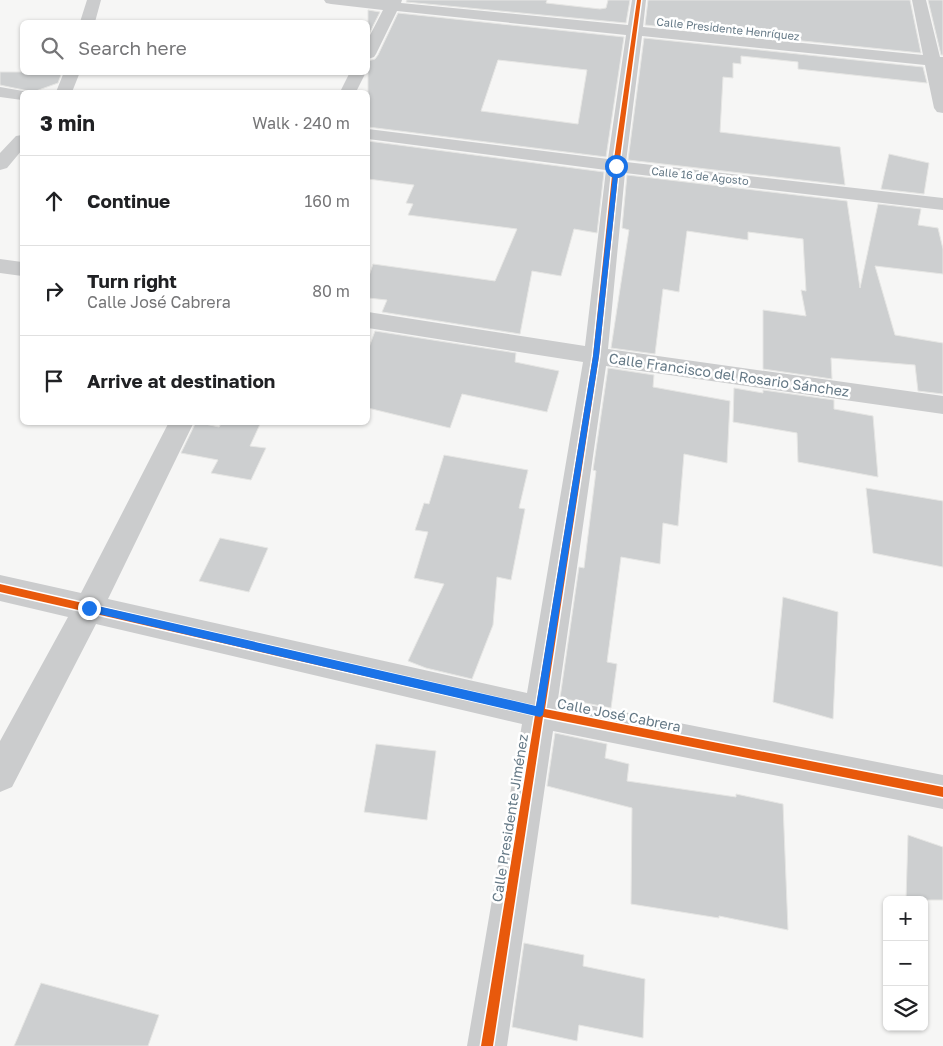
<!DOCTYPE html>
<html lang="en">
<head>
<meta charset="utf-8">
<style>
	:root { --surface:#fff; --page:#f2f2f2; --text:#202124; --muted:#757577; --line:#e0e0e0 }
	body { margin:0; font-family:"Golos Text",sans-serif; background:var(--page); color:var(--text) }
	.controls { position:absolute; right:15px; bottom:15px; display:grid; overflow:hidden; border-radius:8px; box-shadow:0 1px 4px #0004 }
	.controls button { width:45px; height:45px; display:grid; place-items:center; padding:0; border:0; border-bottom:1px solid var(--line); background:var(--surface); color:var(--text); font:25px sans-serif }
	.stop { position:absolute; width:15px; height:15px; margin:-11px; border:4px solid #1a73e8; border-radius:50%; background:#fff }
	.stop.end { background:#1a73e8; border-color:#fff; box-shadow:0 1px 5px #0008 }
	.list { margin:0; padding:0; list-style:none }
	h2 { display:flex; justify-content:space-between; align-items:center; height:65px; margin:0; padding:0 20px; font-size:21px }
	h2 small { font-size:16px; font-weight:400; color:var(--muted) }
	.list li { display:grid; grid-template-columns:32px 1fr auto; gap:15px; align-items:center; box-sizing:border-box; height:90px; padding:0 20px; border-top:1px solid var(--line) }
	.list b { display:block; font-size:19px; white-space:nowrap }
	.list p { margin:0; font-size:16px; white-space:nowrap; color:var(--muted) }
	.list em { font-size:16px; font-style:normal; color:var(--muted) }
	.icon { flex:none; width:28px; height:28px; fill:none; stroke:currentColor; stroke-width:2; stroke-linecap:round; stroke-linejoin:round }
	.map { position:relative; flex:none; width:943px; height:1046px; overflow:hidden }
	.search { position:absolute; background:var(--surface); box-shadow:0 1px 4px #0004; left:20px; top:20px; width:350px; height:55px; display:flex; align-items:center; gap:12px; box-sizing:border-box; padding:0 18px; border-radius:8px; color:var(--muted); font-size:19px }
	.panel { position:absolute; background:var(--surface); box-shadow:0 1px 4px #0004; left:20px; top:90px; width:350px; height:335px; border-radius:8px }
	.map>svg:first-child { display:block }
	.building { fill:#cdcfd0; stroke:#e6e6e4; fill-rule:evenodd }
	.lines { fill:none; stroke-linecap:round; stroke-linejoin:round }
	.minor { fill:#cbcccd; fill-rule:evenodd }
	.cycleway-casing { stroke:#fff; stroke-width:3 }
	.cycleway { fill:#e8590c; fill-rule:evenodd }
	.route { fill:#1a73e8 }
	.labels { text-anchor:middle; stroke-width:5; stroke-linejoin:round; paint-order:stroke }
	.far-street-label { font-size:11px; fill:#657986; stroke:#fff }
	.street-label { font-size:14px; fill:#657986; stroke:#fff }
</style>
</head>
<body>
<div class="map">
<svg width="943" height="1046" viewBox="0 0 943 1046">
	<rect width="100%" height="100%" fill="#f6f6f5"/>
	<path class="building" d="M407,0H547L546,3L600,9L606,8L608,0H630L626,23L406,2Z
		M648,0H910L921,53L645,25Z
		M928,0H943V55H941Z
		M368,10L380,12L368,36Z
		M398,13L624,37L606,157L368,127V61L375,59L378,55ZM498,60L587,70L578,124L481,111Z
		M644,38L923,67L927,83L798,69V62L741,56V64L733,63V78L723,77L720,132L840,147L845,185L628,160Z
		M0,72H62L58,83L33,92L0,85Z
		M368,141L604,172L597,233L574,229L561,276L532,271L520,334L382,312L387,300L368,298V279L373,264L495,281L517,229L408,215L413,204L406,203L414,185L368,179Z
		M889,154L929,163L924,194L881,189Z
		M627,175L847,201L860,288L878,204L921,209L918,225L938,228L943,249V274L875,266L895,335L943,343V394L918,391L915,365L831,358L832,379L763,369V310L806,316L801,290L806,291L803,239L748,232V240L687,231L679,292L663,289L655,354L611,348L629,230L622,228Z
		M375,331L516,353L515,362L559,371L547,412L462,394L450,428L368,408V350Z
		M608,368L654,375L653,387L730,401L727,463L684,454L678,526L663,523L660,564L621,557L607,662L617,664L611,708L560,698L579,567L584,568L596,471L593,470Z
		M734,388L763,393V390L834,400V409L873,416L878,477L798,462L797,433L733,422Z
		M196,422L219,427L222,422H261L250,446L266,448L251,480L211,473L218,460L181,453Z
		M444,455L528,470L519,508L525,509L511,580L497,577L493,625L472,679L426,668L408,661L444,584L414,578L428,532L415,530L424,503L429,504Z
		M866,488L943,501V567L873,553Z
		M220,538L268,548L249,592L199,581Z
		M783,597L838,612L833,719L773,702Z
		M555,733L607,744L605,758L629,764L627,781L736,797V794L783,804L788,930L719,916V918L631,904L632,808L547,786Z
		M376,744L436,751L427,820L364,812Z
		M908,835L943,847V900H906Z
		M524,943L584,955L583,966L645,979L643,1038L579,1025L577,1041L512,1027Z
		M41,983L159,1015L148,1046H14Z"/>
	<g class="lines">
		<path class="minor" d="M87,0H101L95,22H80Z
			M324,0H402L401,3L628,25L632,0H646L643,27L923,55L912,0H926L940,57H943V113L937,112L934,108L925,65L642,36L626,162L943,198V210L625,173L608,349L943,396V414L606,366L558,699L943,775V809L553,731L507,1046H467L522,724L96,624L12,787L0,792V741L68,617L0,601V575L81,593L169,422H194L108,599L527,693L583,362L368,328V312L585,346L606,170L368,139V129L608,159L626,35L397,11L376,54L374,57L368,59V39L383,10L331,4L326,3Z
			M64,72H80L72,92H56Z
			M350,72H366L356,92H340Z
			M0,87L29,92H22V100L0,97Z
			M22,135V150L7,168L0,170V153L16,136Z
			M0,259L22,262V276L0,273Z"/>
		<g class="cycleway-casing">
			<path id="cycleway" d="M637,0H641L619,166L599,356L545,709L943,787V797L543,717L493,1046H481L535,715L0,592V584L536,707L593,356L613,166Z"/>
		</g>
		<use href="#cycleway" class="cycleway"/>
	</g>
	<path class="route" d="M614,165L619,166L599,356L543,715L540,717L86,611V606L89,604L536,706L593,356Z"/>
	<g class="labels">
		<g class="far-street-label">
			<text transform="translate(728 29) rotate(6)" y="4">Calle Presidente Henríquez</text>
			<text transform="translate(700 176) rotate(6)" y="4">Calle 16 de Agosto</text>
		</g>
		<g class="street-label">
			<text transform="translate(729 375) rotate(8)" y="5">Calle Francisco del Rosario Sánchez</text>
			<text transform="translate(619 715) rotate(11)" y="5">Calle José Cabrera</text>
			<text transform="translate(510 818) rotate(-81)" y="5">Calle Presidente Jiménez</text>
		</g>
	</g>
</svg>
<div class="controls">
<button>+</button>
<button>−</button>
<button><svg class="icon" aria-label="layers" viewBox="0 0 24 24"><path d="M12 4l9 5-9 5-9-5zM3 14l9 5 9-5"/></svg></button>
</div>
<div class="stop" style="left:616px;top:166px"></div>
<div class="stop end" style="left:89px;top:608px"></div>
<div class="search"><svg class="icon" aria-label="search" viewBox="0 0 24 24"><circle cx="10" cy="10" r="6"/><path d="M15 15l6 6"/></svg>Search here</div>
<section class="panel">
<h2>3 min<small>Walk · 240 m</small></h2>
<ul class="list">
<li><svg class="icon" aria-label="ahead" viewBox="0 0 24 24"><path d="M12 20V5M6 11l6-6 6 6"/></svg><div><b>Continue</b></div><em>160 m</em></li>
<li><svg class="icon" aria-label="right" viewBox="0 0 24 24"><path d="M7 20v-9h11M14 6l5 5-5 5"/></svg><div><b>Turn right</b><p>Calle José Cabrera</p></div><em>80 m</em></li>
<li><svg class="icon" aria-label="arrive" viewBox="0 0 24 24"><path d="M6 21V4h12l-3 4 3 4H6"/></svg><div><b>Arrive at destination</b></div></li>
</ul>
</section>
</div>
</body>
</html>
